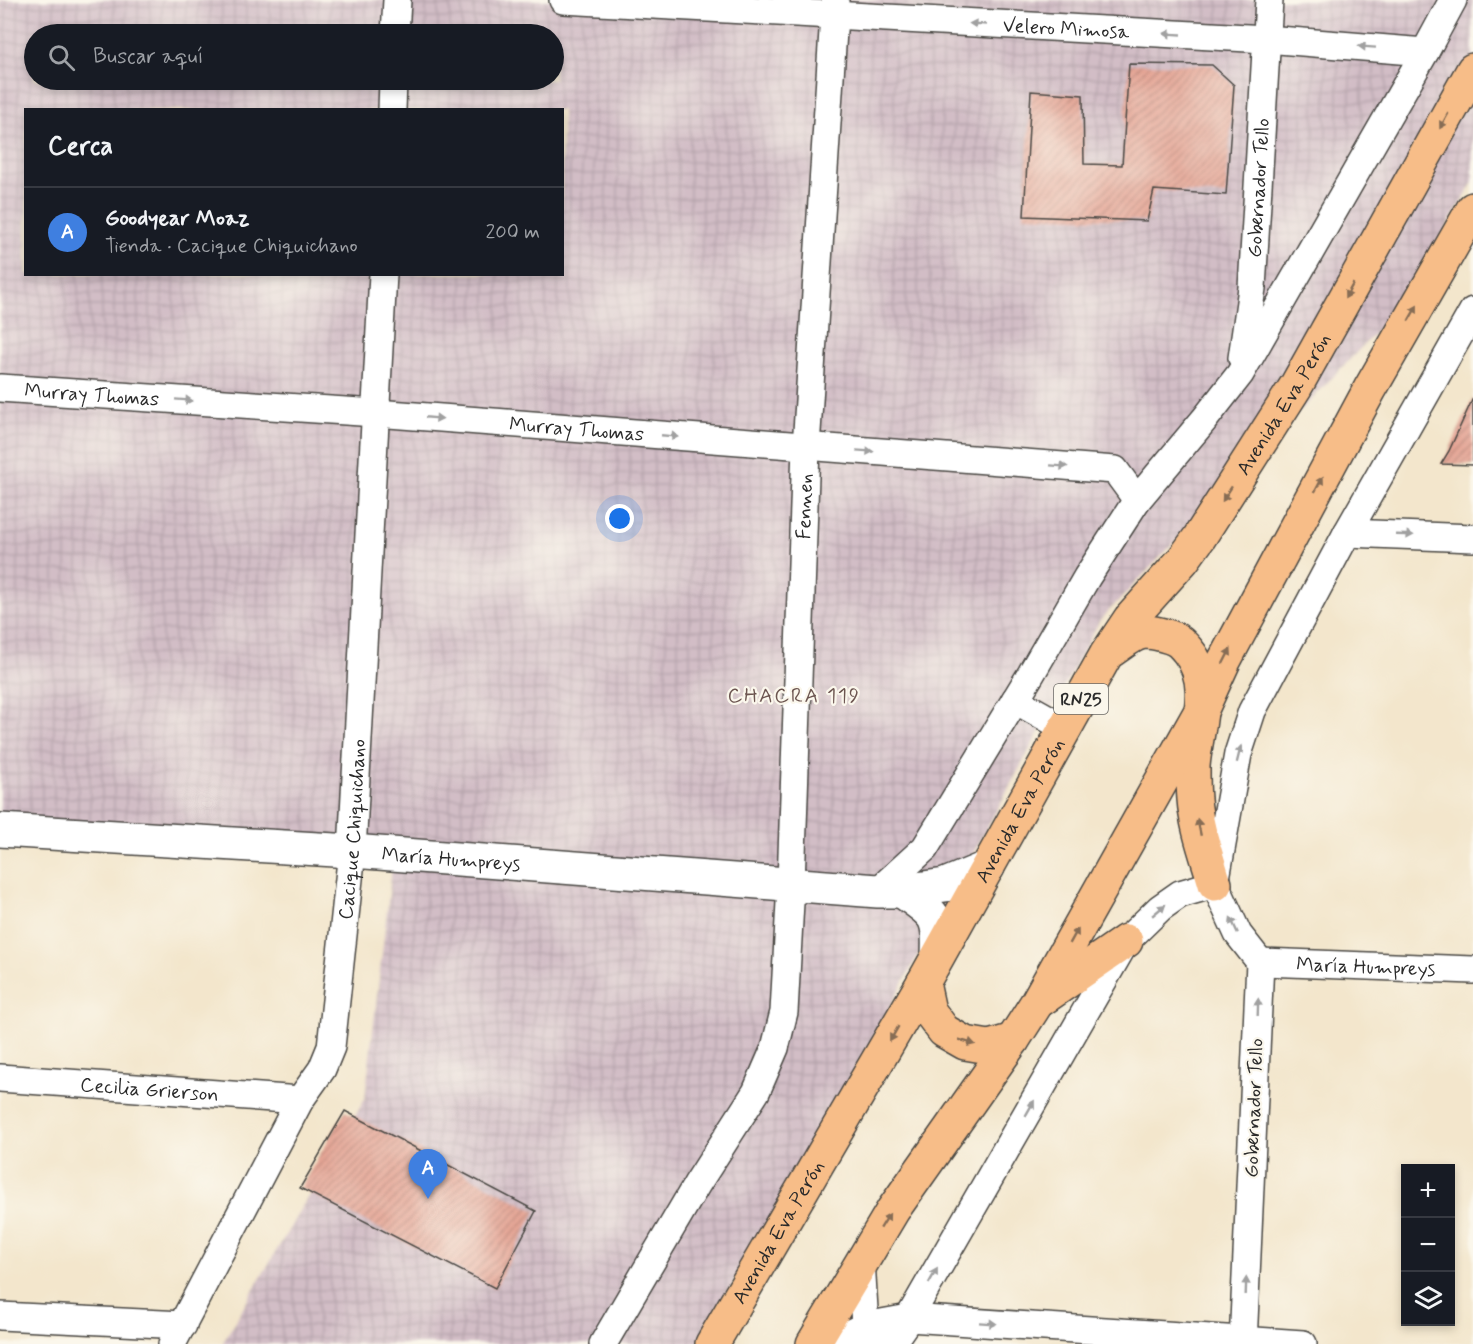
<!DOCTYPE html>
<html lang="es">
<head>
<meta charset="utf-8">
<style>
	:root { --surface:#171b24; --page:#20242c; --text:#f1f3f6; --muted:#9ea1a6; --line:#363941; --accent:#d93025 }
	body { margin:0; font-family:Mynerve,sans-serif; background:var(--page); color:var(--text) }
	.controls { position:absolute; right:18px; bottom:18px; display:grid; overflow:hidden; border-radius:0px; box-shadow:0 3px 9px #0003 }
	.controls button { width:54px; height:54px; display:grid; place-items:center; padding:0; border:0; border-bottom:2px solid var(--line); background:var(--surface); color:var(--text); font:30px sans-serif }
	.you { position:absolute; left:620px; top:519px; width:21px; height:21px; margin:-15px; border:4px solid #fff; border-radius:50%; background:#1a73e8; box-shadow:0 0 0 9px #1a73e833 }
	.badge { display:grid; place-items:center; width:39px; height:39px; border-radius:50%; background:var(--accent); color:#fff; font-size:20px; font-weight:700 }
	.pin { position:absolute; translate:-50% -50px; filter:drop-shadow(0 2px 3px #0008) }
	.pin::after { content:''; position:absolute; top:32px; width:21px; height:18px; background:inherit; clip-path:polygon(0 0,100% 0,50% 100%) }
	.list { margin:0; padding:0; list-style:none }
	h2 { display:flex; justify-content:space-between; align-items:center; height:78px; margin:0; padding:0 24px; font-size:26px }
	h2 small { font-size:20px; font-weight:400; color:var(--muted) }
	.list li { display:grid; grid-template-columns:39px 1fr auto; gap:18px; align-items:center; box-sizing:border-box; height:90px; padding:0 24px; border-top:2px solid var(--line) }
	.list b { display:block; font-size:22px; white-space:nowrap }
	.list p { margin:0; font-size:20px; white-space:nowrap; color:var(--muted) }
	.list em { font-size:20px; font-style:normal; color:var(--muted) }
	.icon { flex:none; width:33px; height:33px; fill:none; stroke:currentColor; stroke-width:2; stroke-linecap:round; stroke-linejoin:round }
	.map { position:relative; flex:none; width:1473px; height:1344px; overflow:hidden }
	.search { position:absolute; background:var(--surface); box-shadow:0 3px 9px #0003; left:24px; top:24px; width:540px; height:66px; display:flex; align-items:center; gap:15px; box-sizing:border-box; padding:0 21px; border-radius:33px; color:var(--muted); font-size:22px }
	.panel { position:absolute; background:var(--surface); box-shadow:0 3px 9px #0003; left:24px; top:108px; width:540px; height:168px; border-radius:0px }
	.map>svg:first-child { display:block }
	.industrial { fill:url(#industrial-grid); fill-rule:evenodd }
	.building { fill:url(#building-hatch) }
	.lines { fill:none; stroke-linecap:round; stroke-linejoin:round }
	.minor-casing { stroke:#494743; stroke-width:30 }
	.tertiary-casing { stroke:#494743; stroke-width:36 }
	.primary-casing { stroke:#494743; stroke-width:36 }
	.minor { stroke:#fff; stroke-width:27 }
	.tertiary { stroke:#fff; stroke-width:33 }
	.primary { stroke:#f7bd88; stroke-width:33 }
	.oneway { fill:#a0a0a0 }
	.oneway2 { fill:#876d55 }
	.labels { text-anchor:middle; stroke-width:4.5; stroke-linejoin:round; paint-order:stroke }
	.shield { fill:#fbf7ec; stroke:#696865; stroke-width:1.5 }
	.shield-label { font-size:18px; font-weight:bold; fill:#2b2b2b }
	.street-label { font-size:20px; fill:#2b2b2b; stroke:#fbf7ec }
	.neighbourhood-label { font-size:21px; letter-spacing:1.5px; fill:#6c5550; stroke:#fbf7ec }
</style>
</head>
<body>
<div class="map">
<svg width="1473" height="1344" viewBox="0 0 1473 1344">
	<defs>
		<pattern id="industrial-grid" width="8" height="8" patternUnits="userSpaceOnUse" patternTransform="scale(1.5)"><rect width="8" height="8" fill="#d2bdc6"/><path d="M0 4h8M4 0v8" fill="none" stroke="#b4a3aa"/></pattern>
		<pattern id="building-hatch" width="6" height="6" patternUnits="userSpaceOnUse" patternTransform="scale(1.5)"><rect width="6" height="6" fill="#e5a494"/><path d="M-1 1l2-2M0 6l6-6M5 7l2-2" fill="none" stroke="#ba8679"/></pattern>
	</defs>
	<rect width="100%" height="100%" fill="#fbf7ec"/>
	<filter id="ink" filterUnits="userSpaceOnUse"><feTurbulence type="fractalNoise" baseFrequency=".0167" numOctaves="2"/><feDisplacementMap in="SourceGraphic" scale="12" xChannelSelector="R" yChannelSelector="G"/><feConvolveMatrix kernelMatrix="1 2 1 2 8 2 1 2 1" color-interpolation-filters="sRGB"/></filter>
	<filter id="wash" filterUnits="userSpaceOnUse"><feTurbulence type="fractalNoise" baseFrequency=".008" numOctaves="4" result="noise"/><feDisplacementMap in="SourceGraphic" scale="24" xChannelSelector="R" yChannelSelector="G"/><feGaussianBlur stdDeviation="1.35" result="paint"/><feColorMatrix in="noise" values="0 0 0 0 0 0 0 0 0 0 0 0 0 0 0 0 0 1.4 0 .05"/><feComposite in="paint" operator="in"/></filter>
	<g filter="url(#wash)">
		<rect width="100%" height="100%" fill="#f3e6cc"/>
		<path class="industrial" d="M0,0H1473V182L1400,307L1100,620L834,1110L698,1344H222L365,1099L394,851L0,819ZM34,34H554V80H34ZM26,110H562V274H26Z"/>
		<g id="blocks">
			<path class="building" d="M1129,64L1212,65L1234,85L1226,195L1154,190L1147,221L1024,216L1031,91L1083,95L1084,164L1122,165Z
				M1473,398V465L1441,464L1449,451Z
				M345,1111L536,1211L495,1288L300,1188Z"/>
		</g>
	</g>
	<g filter="url(#ink)">
		<use href="#blocks" fill-opacity="0" stroke="#494743" stroke-width="1.5"/>
		<g class="lines">
			<g class="minor-casing">
				<g id="minor">
					<path id="s1" d="M563,0L1266,39L1425,52"/>
					<path d="M395,34L397,0"/>
					<path d="M392,110L393,80"/>
					<path id="s2" d="M1242,358L1252,288L1269,0"/>
					<path id="s3" d="M0,388L376,413L1115,470L1137,500"/>
					<path d="M1347,533L1473,538"/>
					<path d="M1015,700L1065,728"/>
					<path d="M1215,884L1238,934L1260,962L1243,1344"/>
					<path d="M878,891L925,848L1031,674L1087,577L1137,500L1204,420L1240,374L1425,52L1453,0"/>
					<path id="s4" d="M1260,962L1473,970"/>
					<path id="s5" d="M0,1078L300,1100"/>
					<path d="M861,1260L865,1326L869,1343"/>
					<path d="M0,1316L183,1325"/>
					<path id="s6" d="M172,1344L300,1100L322,1069L331,1047L352,851L383,274"/>
					<path id="s7" d="M603,1344L697,1184L756,1092L775,1048L784,1012L791,884L806,447L835,0"/>
					<path d="M828,1344L865,1326L909,1318L1303,1344"/>
					<path d="M891,1344L909,1318L1126,941L1160,908L1180,894L1215,884L1238,754L1252,711L1347,533L1473,311"/>
				</g>
			</g>
			<g class="tertiary-casing">
				<g id="tertiary">
					<path id="s8" d="M0,830L352,851L878,891H902L945,885L988,867"/>
					<path d="M902,891C933,914 940,913 938,954"/>
				</g>
			</g>
			<g class="primary-casing">
				<g id="primary">
					<path d="M1112,650C1137,633 1140,627 1170,637C1179,640 1182,644 1188,651C1215,684 1196,728 1193,766C1193,777 1193,788 1194,799C1196,827 1207,856 1215,884"/>
					<path d="M923,983L929,1011L944,1031L965,1043L989,1047L1013,1040"/>
					<path d="M1042,999L1126,941"/>
					<path id="s9" d="M712,1344L923,983L1106,655L1130,619L1183,560L1199,538L1296,386L1473,70"/>
					<path d="M813,1344L893,1210L1013,1040L1036,1004L1202,709L1224,661L1370,389L1473,209"/>
				</g>
			</g>
			<use href="#minor" class="minor"/>
			<use href="#tertiary" class="tertiary"/>
			<use href="#primary" class="primary"/>
		</g>
		<defs><path id="oneway-solid" d="M-6-.8H1V-3.2L6.5 0L1 3.2V.8H-6Z" transform="scale(1.5)"/></defs>
		<g class="oneway">
			<use href="#oneway-solid" transform="translate(978 24) rotate(-177)"/>
			<use href="#oneway-solid" transform="translate(1172 34) rotate(-177)"/>
			<use href="#oneway-solid" transform="translate(1367 47) rotate(-176)"/>
			<use href="#oneway-solid" transform="translate(184 400) rotate(4)"/>
			<use href="#oneway-solid" transform="translate(434 418) rotate(5)"/>
			<use href="#oneway-solid" transform="translate(670 436) rotate(5)"/>
			<use href="#oneway-solid" transform="translate(865 451) rotate(4)"/>
			<use href="#oneway-solid" transform="translate(1059 466) rotate(4)"/>
			<use href="#oneway-solid" transform="translate(1405 535) rotate(2)"/>
			<use href="#oneway-solid" transform="translate(1239 754) rotate(-76)"/>
			<use href="#oneway-solid" transform="translate(1159 910) rotate(-40)"/>
			<use href="#oneway-solid" transform="translate(1234 925) rotate(-115)"/>
			<use href="#oneway-solid" transform="translate(1258 1007) rotate(-88)"/>
			<use href="#oneway-solid" transform="translate(1030 1108) rotate(-60)"/>
			<use href="#oneway-solid" transform="translate(933 1276) rotate(-60)"/>
			<use href="#oneway-solid" transform="translate(1246 1286) rotate(-88)"/>
			<use href="#oneway-solid" transform="translate(988 1323) rotate(4)"/>
		</g>
		<g class="oneway2">
			<use href="#oneway-solid" transform="translate(1444 121) rotate(119)"/>
			<use href="#oneway-solid" transform="translate(1349 291) rotate(119)"/>
			<use href="#oneway-solid" transform="translate(1413 313) rotate(-60)"/>
			<use href="#oneway-solid" transform="translate(1319 484) rotate(-62)"/>
			<use href="#oneway-solid" transform="translate(1227 494) rotate(123)"/>
			<use href="#oneway-solid" transform="translate(1227 656) rotate(-63)"/>
			<use href="#oneway-solid" transform="translate(1199 827) rotate(-102)"/>
			<use href="#oneway-solid" transform="translate(1074 936) rotate(-61)"/>
			<use href="#oneway-solid" transform="translate(894 1034) rotate(120)"/>
			<use href="#oneway-solid" transform="translate(967 1042) rotate(17)"/>
			<use href="#oneway-solid" transform="translate(885 1221) rotate(-58)"/>
		</g>
	</g>
	<g class="labels">
		<rect class="shield" x="1054" y="684" width="54" height="30" rx="4.5"/>
		<g class="shield-label">
			<text x="1081" y="705">RN25</text>
		</g>
		<g class="street-label">
			<text dy="7" stroke="none"><textPath href="#s1" startOffset="504">Velero Mimosa</textPath></text>
			<text dy="7" stroke="none"><textPath href="#s2" startOffset="171">Gobernador Tello</textPath></text>
			<text dy="7" stroke="none"><textPath href="#s3" startOffset="92">Murray Thomas</textPath></text>
			<text dy="7" stroke="none"><textPath href="#s9" startOffset="1102">Avenida Eva Perón</textPath></text>
			<text dy="7" stroke="none"><textPath href="#s3" startOffset="578">Murray Thomas</textPath></text>
			<text dy="7" stroke="none"><textPath href="#s7" startOffset="886">Fennen</textPath></text>
			<text dy="7" stroke="none"><textPath href="#s9" startOffset="616">Avenida Eva Perón</textPath></text>
			<text dy="7" stroke="none"><textPath href="#s6" startOffset="556">Cacique Chiquichano</textPath></text>
			<text dy="7" stroke="none"><textPath href="#s8" startOffset="452">María Humpreys</textPath></text>
			<text dy="7" stroke="none"><textPath href="#s4" startOffset="106">María Humpreys</textPath></text>
			<text dy="7" stroke="none"><textPath href="#s5" startOffset="150">Cecilia Grierson</textPath></text>
			<text transform="translate(1253 1108) rotate(-88)" y="7">Gobernador Tello</text>
			<text dy="7" stroke="none"><textPath href="#s9" startOffset="130">Avenida Eva Perón</textPath></text>
		</g>
		<g class="neighbourhood-label">
			<text x="794" y="702">CHACRA 119</text>
		</g>
	</g>
</svg>
<div class="controls">
<button>+</button>
<button>−</button>
<button><svg class="icon" aria-label="layers" viewBox="0 0 24 24"><path d="M12 4l9 5-9 5-9-5zM3 14l9 5 9-5"/></svg></button>
</div>
<div class="you"></div>
<div class="pin badge" style="left:428px;top:1199px;background:#3f7fe0">A</div>
<div class="search"><svg class="icon" aria-label="search" viewBox="0 0 24 24"><circle cx="10" cy="10" r="6"/><path d="M15 15l6 6"/></svg>Buscar aquí</div>
<section class="panel">
<h2>Cerca<small></small></h2>
<ul class="list">
<li><span class="badge" style="background:#3f7fe0">A</span><div><b>Goodyear Moaz</b><p>Tienda · Cacique Chiquichano</p></div><em>200 m</em></li>
</ul>
</section>
</div>
</body>
</html>
